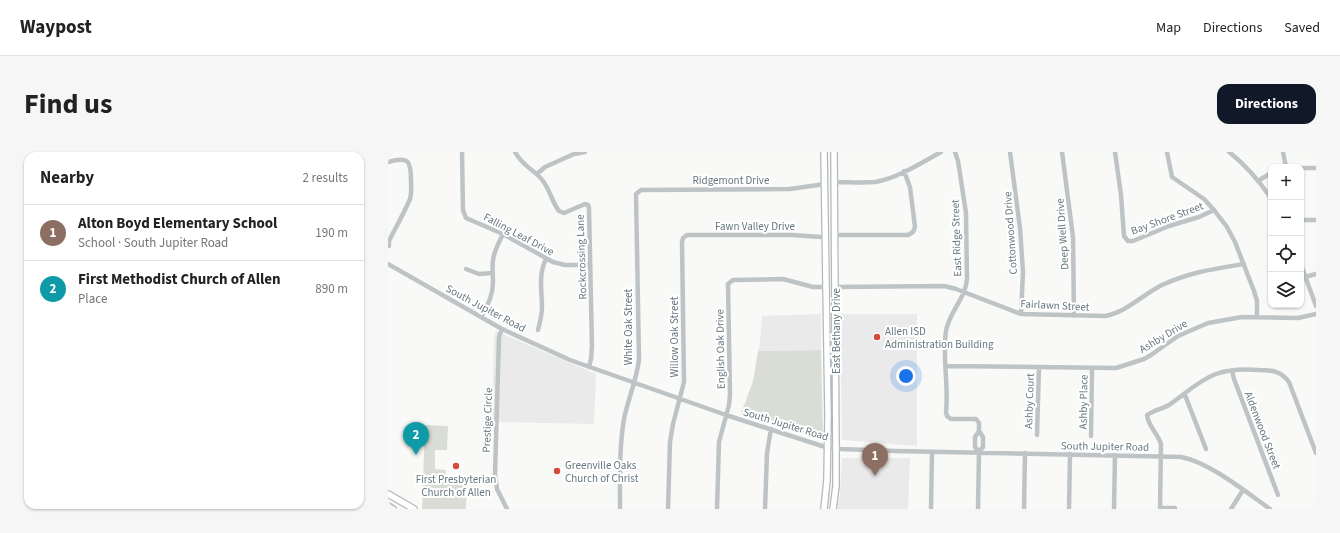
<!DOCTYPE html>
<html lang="en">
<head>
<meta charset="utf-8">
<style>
	:root { --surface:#fff; --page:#f6f6f6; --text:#222; --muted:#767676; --line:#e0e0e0; --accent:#111827 }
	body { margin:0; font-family:"Source Sans 3",sans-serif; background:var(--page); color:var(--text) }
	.controls { position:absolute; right:12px; top:12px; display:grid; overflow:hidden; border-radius:8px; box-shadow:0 1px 3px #0004 }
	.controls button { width:36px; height:36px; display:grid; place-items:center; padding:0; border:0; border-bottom:1px solid var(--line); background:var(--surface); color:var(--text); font:20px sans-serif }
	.you { position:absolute; left:518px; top:224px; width:14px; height:14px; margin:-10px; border:3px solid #fff; border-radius:50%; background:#1a73e8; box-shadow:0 0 0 6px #1a73e833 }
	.badge { display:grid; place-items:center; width:26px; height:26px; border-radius:50%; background:var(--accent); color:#fff; font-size:13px; font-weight:700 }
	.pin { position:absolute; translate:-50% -33px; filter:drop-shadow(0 1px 2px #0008) }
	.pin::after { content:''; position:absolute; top:21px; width:14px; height:12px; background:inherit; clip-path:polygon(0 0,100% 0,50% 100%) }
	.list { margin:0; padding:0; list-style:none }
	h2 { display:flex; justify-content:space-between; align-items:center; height:52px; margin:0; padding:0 16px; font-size:17px }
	h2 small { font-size:13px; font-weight:400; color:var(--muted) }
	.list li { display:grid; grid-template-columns:26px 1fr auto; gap:12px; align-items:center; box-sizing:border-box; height:56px; padding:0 16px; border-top:1px solid var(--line) }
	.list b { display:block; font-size:15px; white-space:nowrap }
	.list p { margin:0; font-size:13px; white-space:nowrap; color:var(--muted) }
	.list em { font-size:13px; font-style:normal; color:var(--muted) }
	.icon { flex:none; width:22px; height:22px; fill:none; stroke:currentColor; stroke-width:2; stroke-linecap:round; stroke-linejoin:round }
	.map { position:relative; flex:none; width:928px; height:357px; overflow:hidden; border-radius:12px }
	header { display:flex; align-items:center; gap:24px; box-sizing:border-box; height:56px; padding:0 20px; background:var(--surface); border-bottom:1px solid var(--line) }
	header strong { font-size:19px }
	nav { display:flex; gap:22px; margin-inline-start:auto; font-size:14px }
	.intro { display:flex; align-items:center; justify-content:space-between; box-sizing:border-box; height:96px; padding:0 24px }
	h1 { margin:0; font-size:28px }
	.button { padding:10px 18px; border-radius:12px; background:var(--accent); color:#fff; font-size:14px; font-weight:700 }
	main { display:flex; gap:24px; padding:0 24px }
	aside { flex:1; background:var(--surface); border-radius:12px; box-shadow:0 1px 3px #0004 }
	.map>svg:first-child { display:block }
	.built { fill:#eaeaea }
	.green { fill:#daddd6 }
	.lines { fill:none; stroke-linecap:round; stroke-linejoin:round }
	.major-casing { stroke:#b2b8bb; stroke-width:8 }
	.minor { stroke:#bec4c6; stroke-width:4.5 }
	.major { stroke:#fff; stroke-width:5.5 }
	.poi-dot { fill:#d44b3c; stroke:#fff; stroke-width:1.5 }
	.labels { text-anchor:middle; stroke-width:4; stroke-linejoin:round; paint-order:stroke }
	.street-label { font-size:11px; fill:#66787f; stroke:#fff }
	.poi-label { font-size:11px; fill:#66787f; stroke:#fff; text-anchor:start }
</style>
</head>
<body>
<header>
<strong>Waypost</strong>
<nav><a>Map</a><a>Directions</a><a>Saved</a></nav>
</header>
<div class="intro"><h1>Find us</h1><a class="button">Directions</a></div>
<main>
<aside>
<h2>Nearby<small>2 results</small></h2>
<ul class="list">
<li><span class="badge" style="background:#8d6e63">1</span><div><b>Alton Boyd Elementary School</b><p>School · South Jupiter Road</p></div><em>190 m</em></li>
<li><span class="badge" style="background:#0f9aa8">2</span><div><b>First Methodist Church of Allen</b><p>Place</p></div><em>890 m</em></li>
</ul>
</aside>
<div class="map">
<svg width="928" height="357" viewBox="0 0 928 357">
	<rect width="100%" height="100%" fill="#f9f9f7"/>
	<path class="built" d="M433,162V198L370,199L372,190L374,164Z
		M452,162H529V294L454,288Z
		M108,179L208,222L206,272L104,270L106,186Z
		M454,306H522L520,357H449L452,342Z"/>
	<path class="green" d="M433,198L435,284L433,286L353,262L365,229L370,199Z
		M37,273L60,274L59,298H47V317L58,318L57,327L79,328L78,357H34Z"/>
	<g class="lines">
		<g class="major-casing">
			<path id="major" d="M436,0L440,263L439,328L436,357
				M0,342L26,357
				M0,354L5,357
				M445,357L448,334V303L446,0"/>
		</g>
		<path class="minor" d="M74,0L75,58L78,66L115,82L165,110L177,113H202
			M127,0C135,15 146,17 155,29C162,38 164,50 171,59L176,61L197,52L200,53L201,56L204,195L203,207L201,215
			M567,0L570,9L578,61L579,127C578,146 561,160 558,179C554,206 561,234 558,260L559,264L563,267H588L591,271V279L595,285V295L591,300L590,357
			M622,0L632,76L635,120L633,162
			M674,0L685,85L686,164
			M727,0L733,43L736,84L740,89H745L781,74L811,65L826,58
			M779,0L784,25L816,47L826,58L839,75L847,90L866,139L869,149V165
			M841,0C858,13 871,29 883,46
			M895,0L898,15
			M0,10C21,4 23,9 23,29C23,35 24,41 22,47C16,61 8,75 1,89V94
			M913,16H928
			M149,22L157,15L186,2L197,0
			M870,29L883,21
			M446,30C460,30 474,31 487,30C510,26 533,11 553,0
			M913,68H928
			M447,83H520L525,80L527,75L522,35L516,19
			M0,112L114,177L182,208L338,263L434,294L453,297L507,299L793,305C821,310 858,340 882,357
			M913,113L928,154
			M78,117L91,122L105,121
			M917,125L928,122
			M447,135L556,134L568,137L633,162L717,164C739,160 754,143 774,133C803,120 825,117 856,112
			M93,165C100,154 105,143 105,130C105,123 104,115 105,108C106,99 111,90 115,82
			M114,177L111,185L107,322L109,337L119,357
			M150,178C152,170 154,163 154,155C154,139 150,123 158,107
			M558,214L728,216L756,207L763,203L790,184L820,171L854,165L910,166L928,162
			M844,219L846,227L890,343
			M797,243L818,297
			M649,283L651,215
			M703,284L704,216
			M591,300L587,295V285L591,279
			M772,356H787
			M232,357C232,327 231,297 236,267C240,247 249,227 251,207L248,42L253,38L402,37L437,32
			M280,357L282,290L285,272L296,230L294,90L295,86L299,83H404L433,85L437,84
			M329,357L331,290L341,253L342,243L340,132L345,128L395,127L425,135H438
			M377,357L379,301L383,277
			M543,357L544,300
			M636,357L637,301
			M681,357L682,302
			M726,357L727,303
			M772,357L773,292C770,282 760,274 759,263C766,258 774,257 781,253C796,243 811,228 828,222C842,217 857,217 871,218C884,218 893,219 901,230L928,301
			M843,357L855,338"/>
		<use href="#major" class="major"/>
	</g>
	<g class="poi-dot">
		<circle cx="489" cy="185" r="4"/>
		<circle cx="68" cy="314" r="4"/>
		<circle cx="169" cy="319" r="4"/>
	</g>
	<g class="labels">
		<g class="street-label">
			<text x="343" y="32">Ridgemont Drive</text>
			<text transform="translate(779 66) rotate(-20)" y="4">Bay Shore Street</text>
			<text x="367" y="78">Fawn Valley Drive</text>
			<text transform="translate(622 81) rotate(-94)" y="4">Cottonwood Drive</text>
			<text transform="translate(131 82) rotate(28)" y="4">Falling Leaf Drive</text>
			<text transform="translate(674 82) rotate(-94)" y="4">Deep Well Drive</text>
			<text transform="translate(568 86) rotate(-92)" y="4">East Ridge Street</text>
			<text transform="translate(193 105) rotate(-92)" y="4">Rockcrossing Lane</text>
			<text transform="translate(667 153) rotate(3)" y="4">Fairlawn Street</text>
			<text transform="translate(98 156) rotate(28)" y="4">South Jupiter Road</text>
			<text transform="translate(240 175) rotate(-90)" y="4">White Oak Street</text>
			<text transform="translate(448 179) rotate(-90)" y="4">East Bethany Drive</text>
			<text transform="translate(775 184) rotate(-31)" y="4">Ashby Drive</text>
			<text transform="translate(286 185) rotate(-90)" y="4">Willow Oak Street</text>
			<text transform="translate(332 197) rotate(-91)" y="4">English Oak Drive</text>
			<text transform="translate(641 249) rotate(-88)" y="4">Ashby Court</text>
			<text transform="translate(695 250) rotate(-89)" y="4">Ashby Place</text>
			<text transform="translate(99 268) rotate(-88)" y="4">Prestige Circle</text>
			<text transform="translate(398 272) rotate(17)" y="4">South Jupiter Road</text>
			<text transform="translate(875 278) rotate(69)" y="4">Aldenwood Street</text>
			<text transform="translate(717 294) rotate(1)" y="4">South Jupiter Road</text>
		</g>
		<g class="poi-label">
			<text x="497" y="183">Allen ISD<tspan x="497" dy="13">Administration Building</tspan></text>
			<text x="177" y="317">Greenville Oaks<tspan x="177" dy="13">Church of Christ</tspan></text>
			<text x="68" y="331" text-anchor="middle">First Presbyterian<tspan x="68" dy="13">Church of Allen</tspan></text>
		</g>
	</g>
</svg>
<div class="controls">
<button>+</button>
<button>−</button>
<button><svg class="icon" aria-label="locate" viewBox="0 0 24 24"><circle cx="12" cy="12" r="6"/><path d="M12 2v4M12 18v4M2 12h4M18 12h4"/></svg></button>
<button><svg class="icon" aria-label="layers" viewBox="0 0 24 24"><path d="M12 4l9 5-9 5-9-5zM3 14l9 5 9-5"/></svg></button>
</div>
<div class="you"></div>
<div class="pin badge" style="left:487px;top:324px;background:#8d6e63">1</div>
<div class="pin badge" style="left:28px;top:303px;background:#0f9aa8">2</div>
</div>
</main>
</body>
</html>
